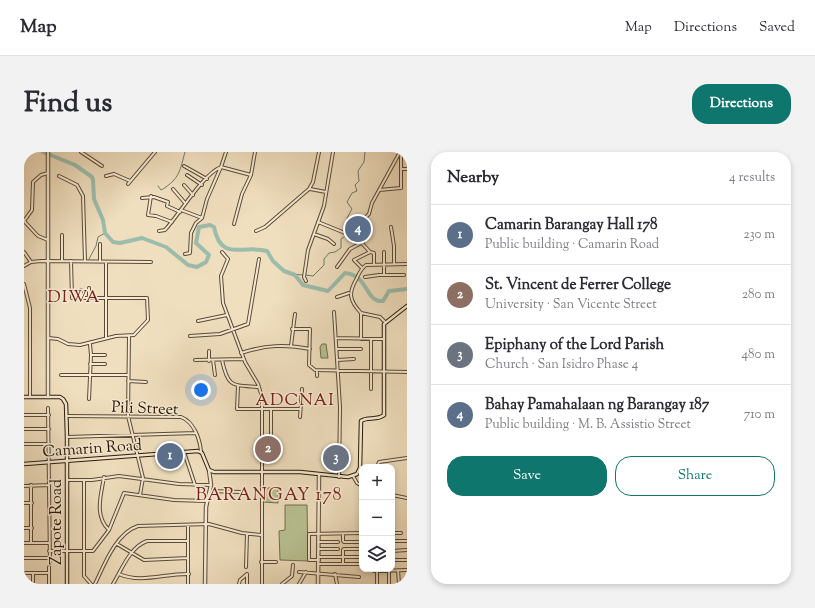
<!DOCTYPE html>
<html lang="en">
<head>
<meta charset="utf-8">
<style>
	:root { --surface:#fff; --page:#f2f2f3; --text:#2b2b33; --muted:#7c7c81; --line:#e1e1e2; --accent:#0f766e }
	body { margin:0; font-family:"Sorts Mill Goudy",serif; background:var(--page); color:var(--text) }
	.controls { position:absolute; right:12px; bottom:12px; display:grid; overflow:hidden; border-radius:8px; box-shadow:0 2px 6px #0003 }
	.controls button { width:36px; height:36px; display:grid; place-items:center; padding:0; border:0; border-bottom:1px solid var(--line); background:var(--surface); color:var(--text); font:20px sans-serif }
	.you { position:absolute; left:177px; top:238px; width:14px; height:14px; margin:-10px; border:3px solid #fff; border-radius:50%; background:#1a73e8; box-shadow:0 0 0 6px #1a73e833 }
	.badge { display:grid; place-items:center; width:26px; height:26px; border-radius:50%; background:var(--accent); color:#fff; font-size:13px; font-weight:700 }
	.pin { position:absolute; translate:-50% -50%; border:2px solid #fff; box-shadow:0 1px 4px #0006 }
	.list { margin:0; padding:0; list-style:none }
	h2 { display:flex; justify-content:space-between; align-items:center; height:52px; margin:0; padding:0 16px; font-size:17px }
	h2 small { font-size:13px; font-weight:400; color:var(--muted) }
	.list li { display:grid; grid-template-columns:26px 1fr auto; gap:12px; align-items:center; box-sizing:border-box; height:60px; padding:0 16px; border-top:1px solid var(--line) }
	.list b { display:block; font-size:15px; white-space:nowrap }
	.list p { margin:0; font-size:13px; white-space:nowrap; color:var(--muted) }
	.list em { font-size:13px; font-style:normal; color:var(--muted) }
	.actions { display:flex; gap:8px; padding:12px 16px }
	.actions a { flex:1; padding:9px 0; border:1px solid var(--accent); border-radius:16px; text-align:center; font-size:14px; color:var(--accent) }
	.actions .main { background:var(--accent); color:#fff }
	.icon { flex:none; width:22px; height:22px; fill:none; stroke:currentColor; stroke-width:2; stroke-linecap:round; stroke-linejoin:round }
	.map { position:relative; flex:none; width:383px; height:432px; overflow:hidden; border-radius:16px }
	header { display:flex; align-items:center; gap:24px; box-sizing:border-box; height:56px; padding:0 20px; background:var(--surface); border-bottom:1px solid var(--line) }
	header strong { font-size:19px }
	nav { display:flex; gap:22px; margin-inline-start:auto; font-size:14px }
	.intro { display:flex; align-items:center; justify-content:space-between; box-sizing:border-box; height:96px; padding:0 24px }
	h1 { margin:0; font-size:28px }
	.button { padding:10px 18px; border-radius:16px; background:var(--accent); color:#fff; font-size:14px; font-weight:700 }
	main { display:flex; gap:24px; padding:0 24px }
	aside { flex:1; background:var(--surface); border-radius:16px; box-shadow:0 2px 6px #0003 }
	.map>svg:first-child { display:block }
	.green { fill:#b8c293; stroke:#706e4c }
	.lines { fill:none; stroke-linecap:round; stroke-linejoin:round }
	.stream { stroke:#6d7b69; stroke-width:1 }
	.river { stroke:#9bbdac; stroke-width:4 }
	.minor-casing { stroke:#5b4a33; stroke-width:4 }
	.tertiary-casing { stroke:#5b4a33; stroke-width:4.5 }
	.secondary-casing { stroke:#291904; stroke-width:4.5 }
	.minor { stroke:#f5ead5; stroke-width:2 }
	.tertiary { stroke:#f5ead5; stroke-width:2.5 }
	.secondary { stroke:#f5ead5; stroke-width:2.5 }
	.labels { text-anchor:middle; stroke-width:3; stroke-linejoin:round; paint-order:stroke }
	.street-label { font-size:16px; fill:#291904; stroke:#f5ead5 }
	.neighbourhood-label { font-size:17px; letter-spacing:1px; fill:#7a1f14; stroke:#f5ead5 }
	.quarter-label { font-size:18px; letter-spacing:1px; fill:#7a1f14; stroke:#f5ead5 }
</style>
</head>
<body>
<header>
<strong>Map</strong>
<nav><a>Map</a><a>Directions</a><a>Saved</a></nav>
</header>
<div class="intro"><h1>Find us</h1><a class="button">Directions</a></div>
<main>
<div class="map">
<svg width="383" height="432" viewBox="0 0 383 432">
	<rect width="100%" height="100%" fill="#f0dfbf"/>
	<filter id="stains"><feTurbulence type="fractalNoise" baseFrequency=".005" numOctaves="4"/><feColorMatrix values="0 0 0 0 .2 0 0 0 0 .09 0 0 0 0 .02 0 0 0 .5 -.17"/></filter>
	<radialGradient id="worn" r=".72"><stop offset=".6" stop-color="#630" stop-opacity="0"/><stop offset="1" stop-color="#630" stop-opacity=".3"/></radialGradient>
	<path class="green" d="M298,192H302L304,206H297L296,195Z
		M240,336H254V351L240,350Z
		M261,353H283L284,409L256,408L255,379L261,378Z"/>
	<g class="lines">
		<path class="stream" d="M134,34L137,38L139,37C156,26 156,18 161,0
			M325,71L323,66L328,57L323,50L328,41L333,39L331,33L335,29L334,19L340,10L341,0
			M65,107L72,94L74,85L81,81
			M267,122L279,123
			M281,123L289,124L300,113V107L305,101L311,100L317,96V87L320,85"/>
		<path class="river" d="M19,0L51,13L68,25L69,28L70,47L79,68L81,81L89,90L96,91L118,86L142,95L164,113L173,115L182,110L185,103L172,91L175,75L186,73L190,75C197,111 219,92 243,99L249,109L260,119L271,123L279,133L304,139L321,121C345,123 341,151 359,149L365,139L383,137"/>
		<g class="minor-casing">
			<path id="minor" d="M57,0L78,14
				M160,14L183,27
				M378,17H383
				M163,23L178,33
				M35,24L53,33L59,44L61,109
				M82,24L90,22L106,29
				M104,32L131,0
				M160,33L169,43
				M149,37L161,51
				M286,37L302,40
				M355,38L377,36V0
				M127,44L124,63L132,64L148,70
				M118,46L130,45L144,50L143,54L156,60
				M157,58L178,66
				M0,69L8,58L9,30L17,23L24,21
				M0,69L14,84L24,88
				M294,70L321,81L342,65L345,62L348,51L376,0
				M210,72L218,42L227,23L231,0
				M367,75L370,94V112
				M326,78L346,100L330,108L338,116
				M135,79L141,78C155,63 179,22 197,15L202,0
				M232,79L241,75L285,37L289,30L295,0
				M290,82L304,87L310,92
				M76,92V110
				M0,100L7,110
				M198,100L204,107L197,124L199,151L221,210L234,232L238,245V432
				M346,100L350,101V112
				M161,102L166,101L167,81L172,71L178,66L183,47L197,15L227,23
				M38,109V83
				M0,114L7,110L17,109L127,110
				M313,115L326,97L339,90
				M360,123V100
				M341,125L355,123H380
				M282,129L280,125L284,98L300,54L309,0
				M0,132L6,156V245
				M65,136V146
				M57,138V146
				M313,145L325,141
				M310,160L316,255L315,325
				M174,169L203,163
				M361,170L356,165L337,161C325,148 324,141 333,126C335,121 338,116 342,113L383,112
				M268,177H286L285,213L291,218L383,220
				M105,184L104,264L119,326L116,343
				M166,184L196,182L224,172L235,107
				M24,186L34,187L44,192L56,193L92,184L110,183L124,168L123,146H48L47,109
				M82,186V110
				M312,186L360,187
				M337,187V161
				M347,187V237
				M267,194L271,162
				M313,197H337
				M185,199V209
				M217,201C242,193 261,192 286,197
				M67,203H81
				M171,208L220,207
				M189,208L191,223
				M198,208C204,236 208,233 235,235
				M313,208L330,207
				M66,212H81
				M37,223H104
				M293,224V219
				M104,229L122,230
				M214,234L213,257H276
				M65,247L67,203L66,192
				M24,256L26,412
				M0,263H25
				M43,264L157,265C170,270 176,287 177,300
				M276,265L278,237
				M0,277H25
				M43,285L172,281
				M247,286V257
				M0,292H25
				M160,300L171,333
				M353,315L355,310L383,306
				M329,324L333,331L338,334
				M80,325C77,343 70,364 85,378
				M43,328H68L95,324L155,332L187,333
				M60,328V424L67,432
				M7,333V391
				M0,334L25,333
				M186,339L217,340
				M368,343L383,346
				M0,351H8
				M164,373V432
				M0,376H8
				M368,381H377
				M319,389V382
				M368,389H383
				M295,390H314
				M320,390H338
				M0,391H25
				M93,392L120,408L164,406
				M295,397H314
				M320,397H338
				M25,399H69L85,378L100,341L150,348L183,349
				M368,399L383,398
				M295,405H338
				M0,406H25
				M295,408H285V382L338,381
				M368,408H383
				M237,410H252
				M295,412H338
				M319,412V398
				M25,415V432
				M222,415L223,382
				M374,418L375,432
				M350,419L383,418
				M353,419V432
				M275,420L335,425
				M0,421H25
				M9,421V432
				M95,422C117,432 142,421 165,422
				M311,422L313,432
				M71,432C80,413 92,381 114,374L185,372L218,381L237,383
				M89,432C98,417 106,395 123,389H164
				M215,432L216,428L223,422
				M223,432V422
				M258,432L268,424L269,413
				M275,432L282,420
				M365,432V417"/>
		</g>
		<g class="tertiary-casing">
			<path id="tertiary" d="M24,0V245
				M181,432L182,355L187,333L185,318
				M294,432L295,323"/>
		</g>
		<g class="secondary-casing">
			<path id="secondary" d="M0,245H36L39,247L42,252L43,285V432
				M0,312L174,299L178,301L185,318L190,320H276L324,325L333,322L336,316L337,269C343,264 353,269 360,263V172L383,154"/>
		</g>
		<use href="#minor" class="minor"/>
		<use href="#tertiary" class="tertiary"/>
		<use href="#secondary" class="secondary"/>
	</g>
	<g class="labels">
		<g class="street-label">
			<text transform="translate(121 255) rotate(2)" y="6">Pili Street</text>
			<text transform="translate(68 295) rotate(-4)" y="6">Camarin Road</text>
			<text transform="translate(31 370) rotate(-90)" y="6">Zapote Road</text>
		</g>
		<g class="neighbourhood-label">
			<text x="50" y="150">DIWA</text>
			<text x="271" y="253">ADCNAI</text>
		</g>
		<g class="quarter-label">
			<text x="245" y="348">BARANGAY 178</text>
		</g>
	</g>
	<rect width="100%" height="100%" filter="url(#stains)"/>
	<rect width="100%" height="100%" fill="url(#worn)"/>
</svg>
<div class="controls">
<button>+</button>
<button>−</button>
<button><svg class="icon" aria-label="layers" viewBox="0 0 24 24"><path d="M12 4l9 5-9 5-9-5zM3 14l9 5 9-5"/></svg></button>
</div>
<div class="you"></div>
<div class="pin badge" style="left:146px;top:304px;background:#5c6f8a">1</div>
<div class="pin badge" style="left:244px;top:297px;background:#8d6e63">2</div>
<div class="pin badge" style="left:312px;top:306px;background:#6b7280">3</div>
<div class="pin badge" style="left:334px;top:77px;background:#5c6f8a">4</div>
</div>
<aside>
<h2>Nearby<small>4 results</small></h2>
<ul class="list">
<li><span class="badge" style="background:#5c6f8a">1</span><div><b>Camarin Barangay Hall 178</b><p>Public building · Camarin Road</p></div><em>230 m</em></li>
<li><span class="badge" style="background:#8d6e63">2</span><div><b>St. Vincent de Ferrer College</b><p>University · San Vicente Street</p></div><em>280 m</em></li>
<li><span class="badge" style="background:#6b7280">3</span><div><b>Epiphany of the Lord Parish</b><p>Church · San Isidro Phase 4</p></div><em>480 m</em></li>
<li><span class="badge" style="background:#5c6f8a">4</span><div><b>Bahay Pamahalaan ng Barangay 187</b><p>Public building · M. B. Assistio Street</p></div><em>710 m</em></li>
</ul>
<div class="actions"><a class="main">Save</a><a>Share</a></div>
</aside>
</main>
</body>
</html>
